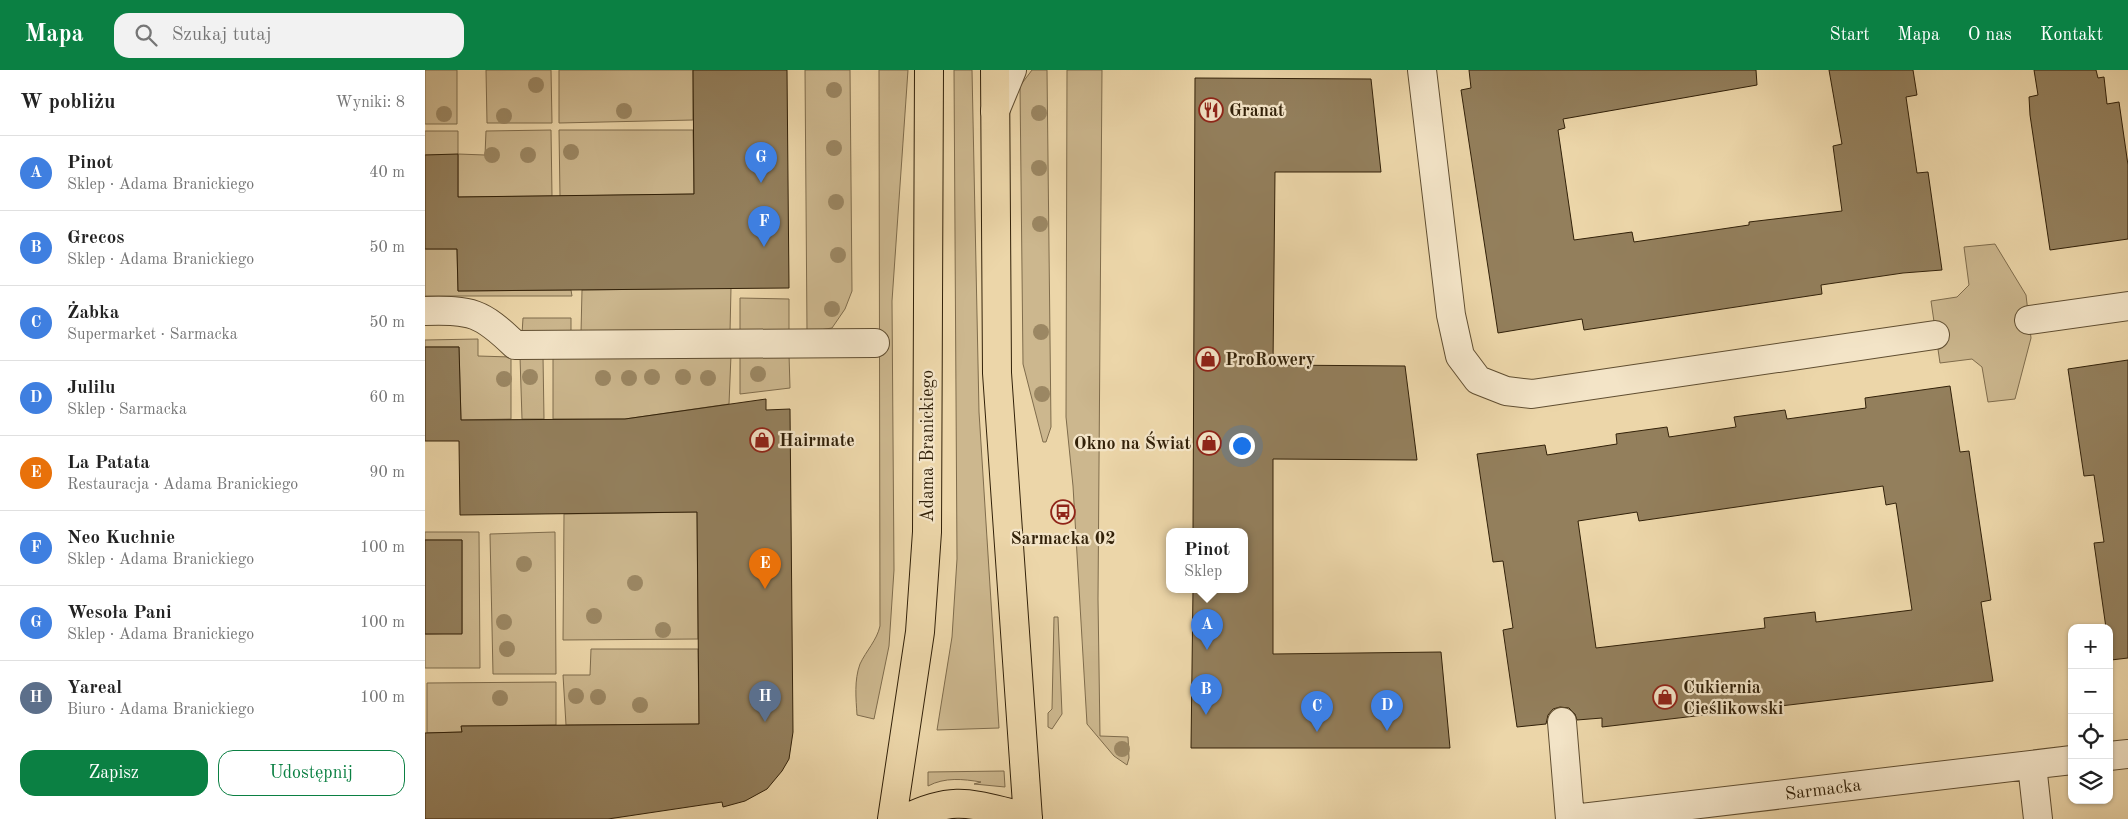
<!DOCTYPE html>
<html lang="pl">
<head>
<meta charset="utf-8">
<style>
	:root { --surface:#fff; --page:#f2f2f2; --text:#222; --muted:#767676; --line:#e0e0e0; --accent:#0b8043 }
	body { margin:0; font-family:"Old Standard TT",serif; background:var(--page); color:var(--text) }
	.controls { position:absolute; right:15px; bottom:15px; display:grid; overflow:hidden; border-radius:10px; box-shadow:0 1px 4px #0004 }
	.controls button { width:45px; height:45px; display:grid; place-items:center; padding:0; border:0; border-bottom:1px solid var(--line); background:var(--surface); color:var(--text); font:25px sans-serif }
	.you { position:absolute; left:816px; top:375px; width:18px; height:18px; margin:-12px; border:4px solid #fff; border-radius:50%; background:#1a73e8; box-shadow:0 0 0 8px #1a73e833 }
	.badge { display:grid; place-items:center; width:32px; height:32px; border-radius:50%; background:var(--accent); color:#fff; font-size:16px; font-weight:700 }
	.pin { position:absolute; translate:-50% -41px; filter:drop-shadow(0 1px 2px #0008) }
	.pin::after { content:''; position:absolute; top:26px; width:18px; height:15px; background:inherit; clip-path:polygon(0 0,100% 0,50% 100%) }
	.popup { position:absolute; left:741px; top:458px; width:82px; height:65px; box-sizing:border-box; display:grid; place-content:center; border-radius:10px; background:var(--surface); filter:drop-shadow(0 1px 4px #0005); font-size:16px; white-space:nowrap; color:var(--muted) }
	.popup b { font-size:19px; color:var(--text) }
	.popup::after { content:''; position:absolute; left:50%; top:100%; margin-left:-10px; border:10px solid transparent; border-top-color:var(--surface) }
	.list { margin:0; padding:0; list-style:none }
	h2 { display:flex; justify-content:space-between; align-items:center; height:65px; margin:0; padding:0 20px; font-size:21px }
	h2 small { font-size:16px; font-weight:400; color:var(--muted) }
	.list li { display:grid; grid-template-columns:32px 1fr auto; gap:15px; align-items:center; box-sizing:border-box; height:75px; padding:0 20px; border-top:1px solid var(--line) }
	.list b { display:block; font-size:19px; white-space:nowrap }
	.list p { margin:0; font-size:16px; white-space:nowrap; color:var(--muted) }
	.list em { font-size:16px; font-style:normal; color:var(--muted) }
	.actions { display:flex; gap:10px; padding:15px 20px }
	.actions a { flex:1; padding:11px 0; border:1px solid var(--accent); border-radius:15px; text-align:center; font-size:18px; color:var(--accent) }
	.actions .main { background:var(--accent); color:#fff }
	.icon { flex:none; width:28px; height:28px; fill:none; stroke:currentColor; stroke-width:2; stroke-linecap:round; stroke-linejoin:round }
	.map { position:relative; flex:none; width:1703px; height:749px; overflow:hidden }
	header { display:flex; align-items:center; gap:30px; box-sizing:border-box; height:70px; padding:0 25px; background:var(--accent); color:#fff }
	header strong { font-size:24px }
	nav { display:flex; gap:28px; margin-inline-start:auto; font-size:18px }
	.search { width:350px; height:45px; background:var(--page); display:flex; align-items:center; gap:12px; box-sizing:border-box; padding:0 18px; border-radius:15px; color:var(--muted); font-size:19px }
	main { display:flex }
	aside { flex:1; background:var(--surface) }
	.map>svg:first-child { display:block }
	.green { fill:#ccb78e; stroke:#7f6c4c }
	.building { fill:#937f5c; stroke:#322109; fill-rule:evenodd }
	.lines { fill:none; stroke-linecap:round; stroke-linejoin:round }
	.minor-casing { stroke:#604e31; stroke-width:30 }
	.major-casing { stroke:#322109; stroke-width:30 }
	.minor { stroke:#f3e4c7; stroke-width:28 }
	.major { stroke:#ecd6a9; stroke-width:28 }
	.tree { fill:#9b8763 }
	.labels { text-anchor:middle; stroke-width:4.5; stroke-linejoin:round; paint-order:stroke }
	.poi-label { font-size:18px; font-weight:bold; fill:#322109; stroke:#f3e4c7; text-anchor:start }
	.street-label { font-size:18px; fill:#322109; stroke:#f3e4c7 }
</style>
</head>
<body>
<header>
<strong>Mapa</strong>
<div class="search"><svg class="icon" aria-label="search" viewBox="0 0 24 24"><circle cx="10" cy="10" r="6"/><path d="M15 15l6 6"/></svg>Szukaj tutaj</div>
<nav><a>Start</a><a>Mapa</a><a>O nas</a><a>Kontakt</a></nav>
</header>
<main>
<aside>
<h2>W pobliżu<small>Wyniki: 8</small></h2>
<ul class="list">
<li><span class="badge" style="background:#3f7fe0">A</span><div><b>Pinot</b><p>Sklep · Adama Branickiego</p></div><em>40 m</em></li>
<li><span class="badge" style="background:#3f7fe0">B</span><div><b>Grecos</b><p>Sklep · Adama Branickiego</p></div><em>50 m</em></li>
<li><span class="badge" style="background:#3f7fe0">C</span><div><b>Żabka</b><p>Supermarket · Sarmacka</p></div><em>50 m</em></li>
<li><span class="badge" style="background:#3f7fe0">D</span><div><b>Julilu</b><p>Sklep · Sarmacka</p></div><em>60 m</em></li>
<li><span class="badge" style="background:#e8710a">E</span><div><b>La Patata</b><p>Restauracja · Adama Branickiego</p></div><em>90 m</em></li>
<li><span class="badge" style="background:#3f7fe0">F</span><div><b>Neo Kuchnie</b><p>Sklep · Adama Branickiego</p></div><em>100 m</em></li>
<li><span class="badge" style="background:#3f7fe0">G</span><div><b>Wesoła Pani</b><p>Sklep · Adama Branickiego</p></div><em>100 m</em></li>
<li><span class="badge" style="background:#5c6f8a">H</span><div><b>Yareal</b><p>Biuro · Adama Branickiego</p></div><em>100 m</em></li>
</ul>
<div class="actions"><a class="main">Zapisz</a><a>Udostępnij</a></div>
</aside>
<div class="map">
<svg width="1703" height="749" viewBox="0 0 1703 749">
	<rect width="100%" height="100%" fill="#ecd6a9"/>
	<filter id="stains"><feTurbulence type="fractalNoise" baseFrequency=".004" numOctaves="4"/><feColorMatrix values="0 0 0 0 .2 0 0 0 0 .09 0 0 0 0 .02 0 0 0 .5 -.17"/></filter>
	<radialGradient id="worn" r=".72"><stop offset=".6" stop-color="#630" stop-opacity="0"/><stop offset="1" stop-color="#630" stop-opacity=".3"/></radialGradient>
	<path class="green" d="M0,0H32V54H0Z
		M61,0H126L127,53H62Z
		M134,0H268V50L134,53Z
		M380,0H425L427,221L420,239L407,258L382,262Z
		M454,0H483L467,231L469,500L464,576L449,649L432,645C431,629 429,610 435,594C441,581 452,570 455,556Z
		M529,0H547L554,342L574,658L512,660L527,567L532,489Z
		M607,0H622L626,357L621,372H618L598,294L595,16Z
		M642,0H677L673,529L675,666L703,667L704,688L702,695L689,686L662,654L648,416L641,347Z
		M126,60L127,126L33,127V85H0V61H33V84L60,85L61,61Z
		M134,60H268L269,124L135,126Z
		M1570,174L1601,225L1606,268L1590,329L1563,332L1557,297L1547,289L1515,293L1506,231L1532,227L1544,215L1539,177Z
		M0,179H32L33,221L146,220L147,226H0Z
		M306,218L305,262L156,263L157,220Z
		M315,228L364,229V263L315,262Z
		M98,248H146V264H97Z
		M53,269V286L86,287V349L36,350L34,277H0V270Z
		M364,284L365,318L315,324V285Z
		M306,285L304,334L200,349H128V287Z
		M118,286L119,349H97L95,287Z
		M272,442L273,569L138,570L139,444Z
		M0,462H54L55,598H0V564L37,563V470H0Z
		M130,462L131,604H68L65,464Z
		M629,547H633L637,644L627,659L623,657V643L627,639Z
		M166,579H273L274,654L141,655L138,605H165Z
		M131,612V655L37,656V662L2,663V613Z
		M579,701L580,717L549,714L556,712C538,709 520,707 503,716V702Z"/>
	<path class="building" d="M268,0H362L364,218L33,221L32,179H0V85L33,84V127L269,124Z
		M1044,0H1331L1332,15L1138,49L1140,58L1133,60L1149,170L1207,162L1209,172L1324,155V152L1417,141L1408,76L1417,74L1404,0H1488L1492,25L1481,27L1492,103L1503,102L1517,200L1478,203L1396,215L1397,224L1159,260L1157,249L1073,263L1036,20L1046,18Z
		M1609,0H1671L1673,8L1679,7L1682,34L1694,32L1703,95V169L1625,180L1605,45L1604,27L1613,25Z
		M770,8L946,9L956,102H850L848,295L980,296L992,390L848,389V584L1016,582L1025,678H766L768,519H820V461H768Z
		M0,277H34L36,350L200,349L341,329V340L365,339L368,662L364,689L357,701L342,719L320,731L298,737L297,732L183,749H0V663L37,662L36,656L274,654L272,442L35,445L34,371H0Z
		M1703,290V588L1686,590L1684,558H1681L1669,473L1679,472L1669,405L1659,406L1643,299Z
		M1525,316L1535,382L1544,381L1550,423L1566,530L1556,532L1568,611L1177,657V648L1152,650L1150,644L1144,638L1135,637L1128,639L1123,645L1121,654L1092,657L1078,560L1088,558L1078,491L1068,492L1052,384L1120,375L1122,385L1192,374L1191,364L1242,357L1244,367L1311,357L1309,347L1360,340L1362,349L1441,338L1440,328ZM1458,416L1461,435L1471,433L1487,540L1391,552L1390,542L1339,548L1340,558L1171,578L1153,451L1212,442L1214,451Z
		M0,470H37V564H0Z"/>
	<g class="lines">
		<g class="minor-casing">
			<path id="minor" d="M997,0L1026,245L1035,286L1053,310L1081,321L1107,324L1510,265
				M570,41L587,0
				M0,241C47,240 56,242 90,275L450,273
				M1604,250L1703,236
				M1137,652L1145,749
				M1684,686L1703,684
				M1607,695L1613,749
				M1148,749L1647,690"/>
		</g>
		<g class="major-casing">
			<path id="major" d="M570,0L572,303L603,749
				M467,749L495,562L502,462L504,0
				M480,749C533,723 550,736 603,747"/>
		</g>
		<use href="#minor" class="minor"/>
		<use href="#major" class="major"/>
	</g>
	<g class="tree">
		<circle cx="111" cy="15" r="8"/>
		<circle cx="409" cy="20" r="8"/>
		<circle cx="199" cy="41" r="8"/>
		<circle cx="614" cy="43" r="8"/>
		<circle cx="19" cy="44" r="8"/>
		<circle cx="79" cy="46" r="8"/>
		<circle cx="409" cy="78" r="8"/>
		<circle cx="146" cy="82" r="8"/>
		<circle cx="67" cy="85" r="8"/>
		<circle cx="103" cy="85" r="8"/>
		<circle cx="614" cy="98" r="8"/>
		<circle cx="411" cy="132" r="8"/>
		<circle cx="615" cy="154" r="8"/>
		<circle cx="413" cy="185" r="8"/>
		<circle cx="407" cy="239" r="8"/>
		<circle cx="616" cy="262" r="8"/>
		<circle cx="333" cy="304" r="8"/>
		<circle cx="105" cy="307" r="8"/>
		<circle cx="227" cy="307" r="8"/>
		<circle cx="258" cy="307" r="8"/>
		<circle cx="178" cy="308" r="8"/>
		<circle cx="204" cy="308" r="8"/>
		<circle cx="283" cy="308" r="8"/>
		<circle cx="79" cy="309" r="8"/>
		<circle cx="617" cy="324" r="8"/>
		<circle cx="99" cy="494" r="8"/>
		<circle cx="210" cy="513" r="8"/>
		<circle cx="169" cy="546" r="8"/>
		<circle cx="79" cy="552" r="8"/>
		<circle cx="238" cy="560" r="8"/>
		<circle cx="82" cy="579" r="8"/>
		<circle cx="151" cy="626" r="8"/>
		<circle cx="173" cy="627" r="8"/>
		<circle cx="75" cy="628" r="8"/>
		<circle cx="215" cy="635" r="8"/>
		<circle cx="697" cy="679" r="8"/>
	</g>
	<defs>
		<g id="restaurant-ring" transform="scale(1.25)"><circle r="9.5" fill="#f3e4c7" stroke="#8f2418" stroke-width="1.5"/><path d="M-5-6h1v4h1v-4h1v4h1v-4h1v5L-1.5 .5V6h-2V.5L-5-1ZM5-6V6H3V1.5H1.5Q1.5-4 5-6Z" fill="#8f2418"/></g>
		<g id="shop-ring" transform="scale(1.25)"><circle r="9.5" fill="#f3e4c7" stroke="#8f2418" stroke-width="1.5"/><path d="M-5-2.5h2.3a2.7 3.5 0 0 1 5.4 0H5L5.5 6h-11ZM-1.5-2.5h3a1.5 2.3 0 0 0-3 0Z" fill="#8f2418"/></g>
		<g id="bus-ring" transform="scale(1.25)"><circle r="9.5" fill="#f3e4c7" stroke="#8f2418" stroke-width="1.5"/><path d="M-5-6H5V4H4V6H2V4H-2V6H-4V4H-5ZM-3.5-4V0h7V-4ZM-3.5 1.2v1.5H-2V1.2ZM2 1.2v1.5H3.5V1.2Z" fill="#8f2418"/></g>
	</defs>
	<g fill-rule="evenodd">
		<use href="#restaurant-ring" x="786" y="40"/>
		<use href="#shop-ring" x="783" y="289"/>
		<use href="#shop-ring" x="337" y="370"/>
		<use href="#shop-ring" x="784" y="373"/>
		<use href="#bus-ring" x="638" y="442"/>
		<use href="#shop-ring" x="1240" y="627"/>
	</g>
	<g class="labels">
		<g class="poi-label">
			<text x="804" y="46">Granat</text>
			<text x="800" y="295">ProRowery</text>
			<text x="354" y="376">Hairmate</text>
			<text x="766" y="379" text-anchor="end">Okno na Świat</text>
			<text x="638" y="474" text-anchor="middle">Sarmacka 02</text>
			<text x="1258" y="623">Cukiernia<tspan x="1258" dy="21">Cieślikowski</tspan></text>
		</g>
		<g class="street-label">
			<text transform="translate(502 376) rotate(-90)" y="6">Adama Branickiego</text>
			<text transform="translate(1398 719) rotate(-7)" y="6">Sarmacka</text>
		</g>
	</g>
	<rect width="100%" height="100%" filter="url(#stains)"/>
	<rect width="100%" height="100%" fill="url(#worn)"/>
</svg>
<div class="controls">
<button>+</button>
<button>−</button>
<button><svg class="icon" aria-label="locate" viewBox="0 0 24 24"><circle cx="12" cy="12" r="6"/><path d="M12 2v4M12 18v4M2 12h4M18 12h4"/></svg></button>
<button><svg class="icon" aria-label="layers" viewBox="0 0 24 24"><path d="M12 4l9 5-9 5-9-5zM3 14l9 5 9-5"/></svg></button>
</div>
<div class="you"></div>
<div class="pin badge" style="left:782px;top:580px;background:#3f7fe0">A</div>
<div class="popup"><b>Pinot</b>Sklep</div>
<div class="pin badge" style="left:781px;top:645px;background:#3f7fe0">B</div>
<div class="pin badge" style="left:892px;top:662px;background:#3f7fe0">C</div>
<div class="pin badge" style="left:962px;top:661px;background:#3f7fe0">D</div>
<div class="pin badge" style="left:340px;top:519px;background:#e8710a">E</div>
<div class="pin badge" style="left:339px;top:177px;background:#3f7fe0">F</div>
<div class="pin badge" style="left:336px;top:113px;background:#3f7fe0">G</div>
<div class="pin badge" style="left:340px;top:652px;background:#5c6f8a">H</div>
</div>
</main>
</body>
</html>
